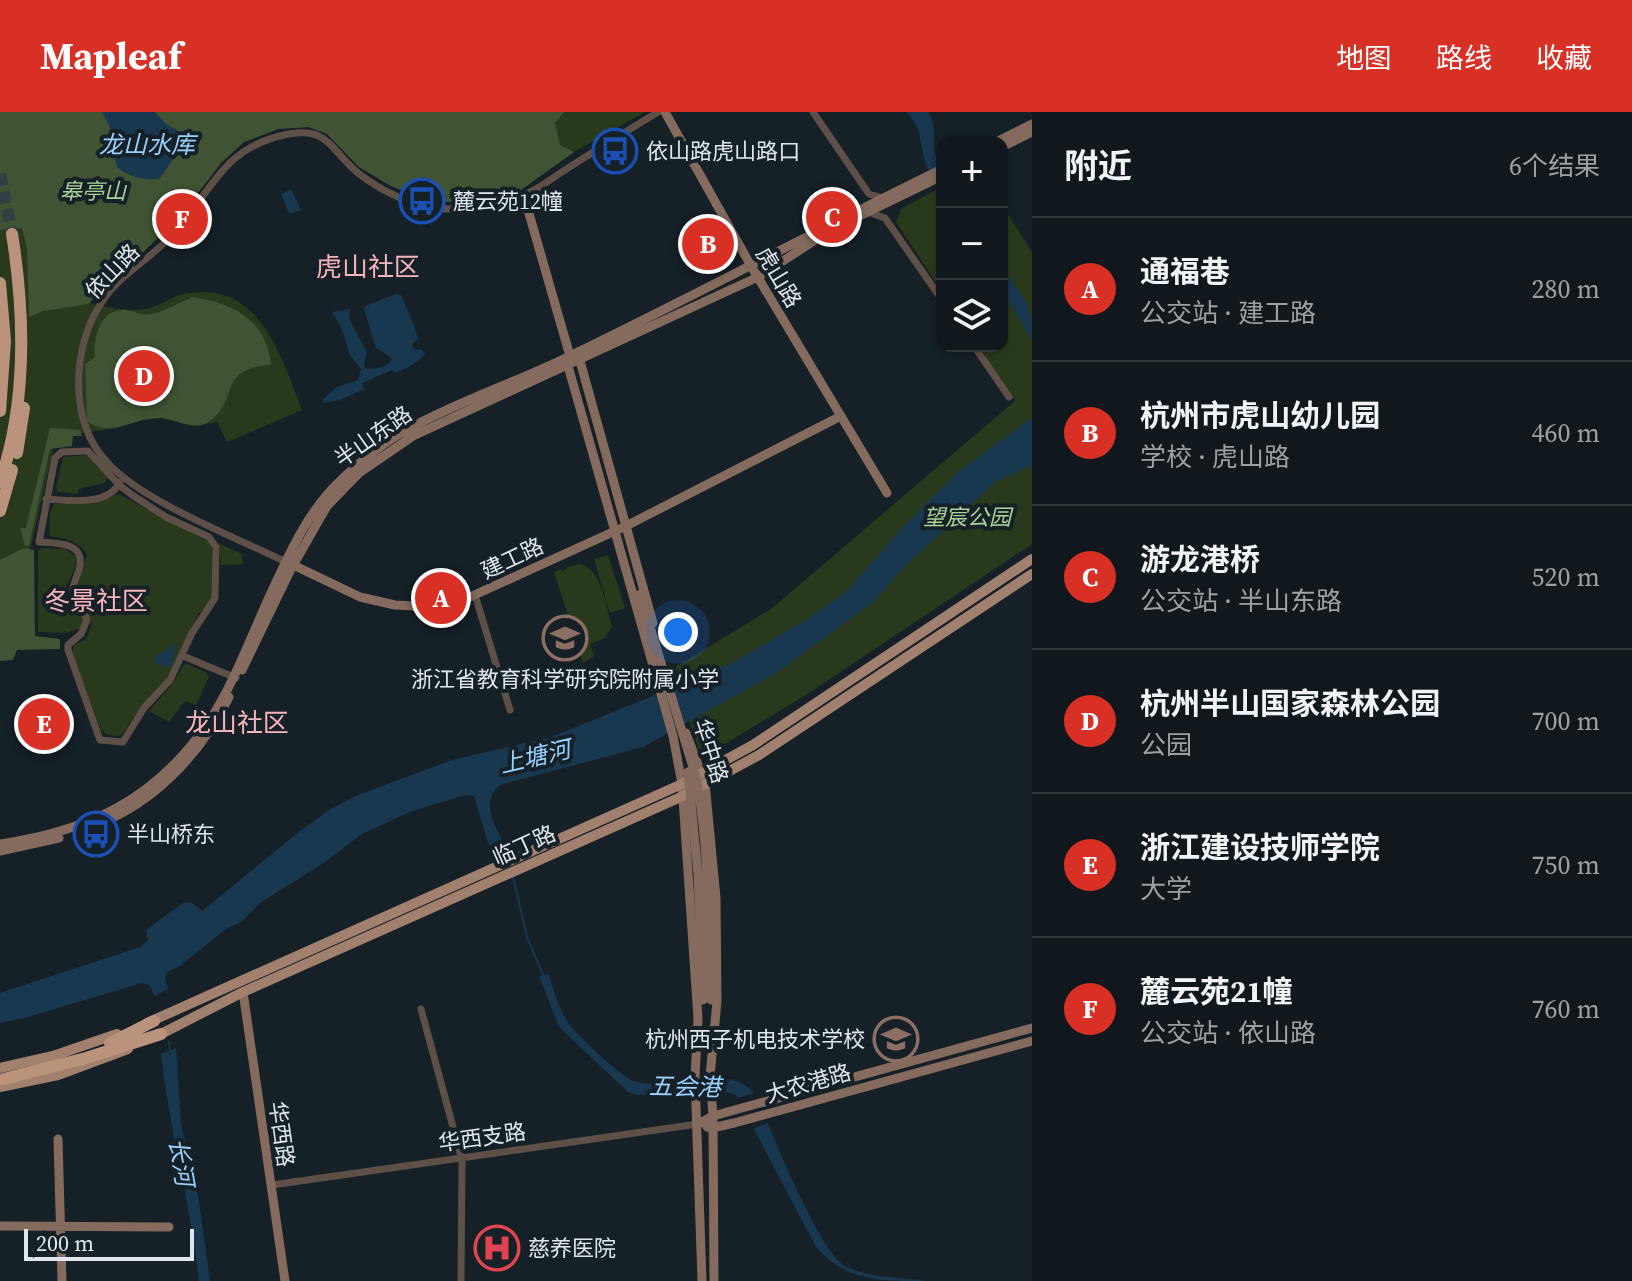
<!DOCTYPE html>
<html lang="zh">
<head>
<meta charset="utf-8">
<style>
	:root { --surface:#10181d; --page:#192126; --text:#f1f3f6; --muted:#9ca0a4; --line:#30373b; --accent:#d93025 }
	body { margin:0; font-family:"Source Serif 4","Noto Sans SC",serif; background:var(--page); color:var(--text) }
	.controls { position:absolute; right:24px; top:24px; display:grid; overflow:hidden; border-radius:16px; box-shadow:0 2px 6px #0004 }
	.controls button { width:72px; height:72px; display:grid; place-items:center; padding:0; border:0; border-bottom:2px solid var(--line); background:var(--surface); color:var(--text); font:40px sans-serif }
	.scale { position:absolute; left:24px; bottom:20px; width:170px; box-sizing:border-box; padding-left:8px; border:4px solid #e0e7ec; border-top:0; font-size:22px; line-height:28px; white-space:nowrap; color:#e0e7ec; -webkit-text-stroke:6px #162027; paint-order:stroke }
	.you { position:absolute; left:678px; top:520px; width:28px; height:28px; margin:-20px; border:6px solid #fff; border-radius:50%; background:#1a73e8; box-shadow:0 0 0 12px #1a73e833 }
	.badge { display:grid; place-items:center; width:52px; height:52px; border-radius:50%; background:var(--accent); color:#fff; font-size:26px; font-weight:700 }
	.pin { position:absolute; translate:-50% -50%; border:4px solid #fff; box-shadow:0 2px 8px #0006 }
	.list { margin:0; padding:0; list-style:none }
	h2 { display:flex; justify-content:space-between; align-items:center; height:104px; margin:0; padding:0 32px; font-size:34px }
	h2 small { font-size:26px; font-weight:400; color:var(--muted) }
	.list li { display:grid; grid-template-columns:52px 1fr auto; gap:24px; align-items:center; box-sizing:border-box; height:144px; padding:0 32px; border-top:2px solid var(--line) }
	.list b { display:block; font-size:30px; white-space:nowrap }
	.list p { margin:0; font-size:26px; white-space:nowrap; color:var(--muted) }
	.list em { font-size:26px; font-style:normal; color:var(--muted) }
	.icon { flex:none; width:44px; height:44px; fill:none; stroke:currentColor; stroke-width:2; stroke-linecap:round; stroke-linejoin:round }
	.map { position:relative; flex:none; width:1032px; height:1169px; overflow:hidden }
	header { display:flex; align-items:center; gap:48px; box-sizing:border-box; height:112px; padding:0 40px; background:var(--accent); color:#fff }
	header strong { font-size:38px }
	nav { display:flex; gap:44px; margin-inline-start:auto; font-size:28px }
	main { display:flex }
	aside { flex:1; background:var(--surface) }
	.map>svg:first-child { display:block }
	.green { fill:#283a1b }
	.forest { fill:#405433 }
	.water { fill:#183850 }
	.pier { fill:#162027 }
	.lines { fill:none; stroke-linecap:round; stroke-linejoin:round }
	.stream { stroke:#183850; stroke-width:2 }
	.highway-tunnel { stroke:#343e45; stroke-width:12; stroke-dasharray:12 6; stroke-linecap:butt }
	.street { stroke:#5f5047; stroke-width:7 }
	.secondary { stroke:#846b5d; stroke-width:9 }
	.primary { stroke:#a1806d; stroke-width:10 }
	.highway { stroke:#bb937d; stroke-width:12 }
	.secondary-bridge { stroke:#846b5d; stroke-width:9 }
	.labels { text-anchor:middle; stroke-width:8; stroke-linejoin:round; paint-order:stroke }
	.poi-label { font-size:22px; fill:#e0e7ec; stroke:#162027; text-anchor:start }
	.park-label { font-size:22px; font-style:italic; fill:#acd095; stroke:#162027 }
	.street-label { font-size:22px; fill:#e0e7ec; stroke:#162027 }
	.water-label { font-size:24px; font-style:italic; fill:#98d1ff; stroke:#162027 }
	.quarter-label { font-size:26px; fill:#f8b4bd; stroke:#162027 }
</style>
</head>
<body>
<header>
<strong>Mapleaf</strong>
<nav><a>地图</a><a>路线</a><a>收藏</a></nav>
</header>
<main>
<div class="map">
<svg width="1032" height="1169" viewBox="0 0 1032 1169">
	<rect width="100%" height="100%" fill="#162027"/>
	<path class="green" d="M0,0H645L574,40L521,78L454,90L426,88L391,74L359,55L327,22L308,15L278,17L244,30L222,50L175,110L89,191C108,195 130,201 150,196C162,193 172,184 184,182C259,166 281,244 302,298L227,330L217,310L193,314L161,306L142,308L116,316L56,325L6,544L0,546Z
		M942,75V180L896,110L901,97Z
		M1002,93L1032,140V432L806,583L713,639L700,640L672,557L771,497L1015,289L978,234H1002Z
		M90,343L108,364L105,371L79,377L78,382L58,380L56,375L63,345Z
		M119,382L211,431L215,481L210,492L198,502L166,568L137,600L122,623C114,625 107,624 101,618L72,541L74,533L86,527L92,512L78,481V472L87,443C78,428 66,427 50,424L49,421L50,400L54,392H89Z
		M219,431L242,442L243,452L221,453Z
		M41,436L65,437L75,444C80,461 60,471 68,487C72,496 80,500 84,509L83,515L66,521L38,520V439Z
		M608,443L625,496L610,501L594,447Z
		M578,452C602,454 606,494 612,515L605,526L590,532L594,544L583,551L554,460L561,457L563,460L566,456Z
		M185,551L206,560L209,565L196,593L185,589L169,610L149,599L172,572Z"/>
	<path class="forest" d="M0,0H564L555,11L560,33L574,40L521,78L454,90L426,88L391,74L359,55L327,22L308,15L278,17L244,30L222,50L175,110L88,192L43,199L29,205L27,137L22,116L0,118Z
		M193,185C234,192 266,207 271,253C215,256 241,290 207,311C193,319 175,306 159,306C130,306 113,327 87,309L85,252L95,245C93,226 100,196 125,198C134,199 142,204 151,202C164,200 180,190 193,185Z
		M50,316L80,318L82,324H73L72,334L50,337L29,434H25L20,416H26Z
		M24,436L34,438L35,524L60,527V537L17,538L13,548L0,549V448Z"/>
	<path class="water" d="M102,0H155L166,12L189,25L160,66C146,70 127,64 117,55L114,44L116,27Z
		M907,0H928C938,14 931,29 936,45C940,61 942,65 942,83L925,51L918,16Z
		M291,77L301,98L289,102L281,82Z
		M1002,155C1024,189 1032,185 1032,229L1009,189L1002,182Z
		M396,182L401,183C407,198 415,212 418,227L412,232L414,237L422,238L425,242C417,252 406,256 395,261L392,258L362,271L364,277L340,288L324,291L323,287L337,275L358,268L361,257C358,251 351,247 349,241C345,224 341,214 332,200L350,197L349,207L367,240L364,254L367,257C375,257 390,255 392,246L376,236L364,197L365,194Z
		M1032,306V353L995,370L898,461L876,488L775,562L643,635L500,673C480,690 494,711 503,730L492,735L488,731L474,684L466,683L412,699L362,722L325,750L260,791L241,810L226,817L180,854L167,860L165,866L168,877L155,884L149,873L142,871L28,905L0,911V881L140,835L148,828L146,818L183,791L191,790L202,799L300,719L329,698L358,683L452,648L551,625L650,585L697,561L728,553L809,506L846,480L901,417L960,358Z
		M172,532H176L172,553L166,555L155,551V545L168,538Z
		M548,862C554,877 559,899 569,912C579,925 620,964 634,969C669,981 732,947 756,984C771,1017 818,1139 845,1154C867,1166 900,1165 925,1169C876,1169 847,1169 816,1135L736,983L722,978L638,983L628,980L559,915L539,864Z
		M176,936L181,1012L198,1083L210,1169H199C191,1092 169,1018 161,942Z"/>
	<path class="pier" d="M758,980L772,1010L751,1017L734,987Z"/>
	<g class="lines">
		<path class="stream" d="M513,765L527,825L543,863
			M169,930L170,939"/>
		<path class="highway-tunnel" d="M0,62L12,122"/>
		<path class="street" d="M813,0L869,82L883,86
			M868,100L885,106L942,188
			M974,234L1009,285
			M88,339L119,373L132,383L166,405L209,425L216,435L215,486L192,521L170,568L144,596L123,630L100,628L68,538V533L81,522L87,508L73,477C74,470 77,464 79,458C87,430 57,431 39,430L55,346L62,340Z
			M46,387C68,388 108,395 120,370
			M286,450C237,426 141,389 107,350C84,326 77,293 79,260C81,234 89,208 104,187C119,164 151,146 170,125C211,83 220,37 284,23C329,13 330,38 358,61C382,80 416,96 447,97C462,98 480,93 495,90C504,88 516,87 524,83C539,77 552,66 565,58C596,38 627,19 658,0
			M475,483L510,598
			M183,544L236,566
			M421,897L462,1048L461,1169
			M272,1073L698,1012"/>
		<path class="secondary" d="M665,0L751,154L887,381
			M996,30L1032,12
			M1002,35L1032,20
			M524,84L570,244
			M839,114L942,64
			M289,451L360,485L395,493L434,495L470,485L626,414L841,304
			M653,511L580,249L570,244L568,254L673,624L682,672L698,906L695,965L702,1169
			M242,558L291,457L327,394L359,361L413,324L758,165L820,125
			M686,621L705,671L716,786L717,889L710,964L713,1004L714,1169
			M110,707C162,683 204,636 229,585
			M0,732C89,719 155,688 208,611C234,572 251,524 271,481C289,442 309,397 341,368C361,349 384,330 408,317C461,288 520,269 574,242C698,182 819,117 942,57
			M0,739L59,726
			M243,880L285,1169
			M698,1012L713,1004L1032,916
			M707,1015L712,1016L734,1011L1032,929
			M58,1027L62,1169
			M0,1114L169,1115"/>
		<path class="primary" d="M147,911L682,672L753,633L1032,447
			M157,924L243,880L683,684L759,643L1032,462
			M0,956L53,944L117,922
			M0,975L58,963L128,937"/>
		<path class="highway" d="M0,171L5,229L0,299
			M17,341L24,296
			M0,370C27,291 25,203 12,122
			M0,399L12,358
			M110,931L154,909
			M0,968L86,946L161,922"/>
		<path class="secondary-bridge" d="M640,482L696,665C710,738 708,814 711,888
			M688,660L698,762L703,888"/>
	</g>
	<defs>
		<g id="bus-ring" transform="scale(2.3)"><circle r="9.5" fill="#162027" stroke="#1a4fb4" stroke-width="1.5"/><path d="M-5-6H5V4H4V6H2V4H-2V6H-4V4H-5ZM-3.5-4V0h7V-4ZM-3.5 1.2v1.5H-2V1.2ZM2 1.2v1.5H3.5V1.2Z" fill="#1a4fb4"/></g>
		<g id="school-ring" transform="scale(2.3)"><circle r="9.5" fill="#162027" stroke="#8d6e63" stroke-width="1.5"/><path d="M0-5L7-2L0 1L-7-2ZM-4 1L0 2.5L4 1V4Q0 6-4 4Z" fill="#8d6e63"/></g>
		<g id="hospital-ring" transform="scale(2.3)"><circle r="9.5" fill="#162027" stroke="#e0444e" stroke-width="1.5"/><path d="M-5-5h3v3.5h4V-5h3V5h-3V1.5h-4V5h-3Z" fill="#e0444e"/></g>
	</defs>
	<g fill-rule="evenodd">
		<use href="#bus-ring" x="615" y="39"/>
		<use href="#bus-ring" x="422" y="89"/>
		<use href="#school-ring" x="565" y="526"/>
		<use href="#bus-ring" x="96" y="722"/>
		<use href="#school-ring" x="896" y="927"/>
		<use href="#hospital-ring" x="497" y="1136"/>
	</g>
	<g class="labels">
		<g class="poi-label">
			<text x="646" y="47">依山路虎山路口</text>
			<text x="453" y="97">麓云苑12幢</text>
			<text x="565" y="575" text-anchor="middle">浙江省教育科学研究院附属小学</text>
			<text x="127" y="730">半山桥东</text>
			<text x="865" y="935" text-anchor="end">杭州西子机电技术学校</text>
			<text x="528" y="1144">慈养医院</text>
		</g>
		<g class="park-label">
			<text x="93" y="87">皋亭山</text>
			<text x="967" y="413">望宸公园</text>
		</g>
		<g class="street-label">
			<text transform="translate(112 159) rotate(-46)" y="8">依山路</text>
			<text transform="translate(779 165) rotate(59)" y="8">虎山路</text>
			<text transform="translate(373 324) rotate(-35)" y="8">半山东路</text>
			<text transform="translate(512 446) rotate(-25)" y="8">建工路</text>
			<text transform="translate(711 639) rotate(72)" y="8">华中路</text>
			<text transform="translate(524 733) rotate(-24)" y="8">临丁路</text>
			<text transform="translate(808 971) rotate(-16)" y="8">大农港路</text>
			<text transform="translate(282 1022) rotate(82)" y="8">华西路</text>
			<text transform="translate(482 1025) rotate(-8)" y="8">华西支路</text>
		</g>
		<g class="water-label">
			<text x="147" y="41">龙山水库</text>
			<text transform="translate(535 645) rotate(-13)" y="8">上塘河</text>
			<text transform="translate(685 975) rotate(1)" y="8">五会港</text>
			<text transform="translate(181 1050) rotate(80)" y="8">长河</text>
		</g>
		<g class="quarter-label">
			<text x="368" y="164">虎山社区</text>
			<text x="96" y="498">冬景社区</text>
			<text x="237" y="620">龙山社区</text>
		</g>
	</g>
</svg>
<div class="controls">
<button>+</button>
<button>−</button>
<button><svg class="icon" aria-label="layers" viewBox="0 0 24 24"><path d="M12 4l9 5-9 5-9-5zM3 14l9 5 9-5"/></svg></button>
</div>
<div class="scale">200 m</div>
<div class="you"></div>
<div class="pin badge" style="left:441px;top:486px">A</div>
<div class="pin badge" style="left:708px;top:132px">B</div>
<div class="pin badge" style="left:832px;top:105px">C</div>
<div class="pin badge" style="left:144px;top:264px">D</div>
<div class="pin badge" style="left:44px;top:612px">E</div>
<div class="pin badge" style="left:182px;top:107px">F</div>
</div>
<aside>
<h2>附近<small>6个结果</small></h2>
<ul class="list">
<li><span class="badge">A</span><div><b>通福巷</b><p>公交站 · 建工路</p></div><em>280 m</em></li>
<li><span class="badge">B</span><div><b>杭州市虎山幼儿园</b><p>学校 · 虎山路</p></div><em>460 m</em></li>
<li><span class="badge">C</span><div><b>游龙港桥</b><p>公交站 · 半山东路</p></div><em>520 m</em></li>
<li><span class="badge">D</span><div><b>杭州半山国家森林公园</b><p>公园</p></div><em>700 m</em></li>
<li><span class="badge">E</span><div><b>浙江建设技师学院</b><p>大学</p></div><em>750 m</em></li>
<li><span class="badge">F</span><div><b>麓云苑21幢</b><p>公交站 · 依山路</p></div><em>760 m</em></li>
</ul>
</aside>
</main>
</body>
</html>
